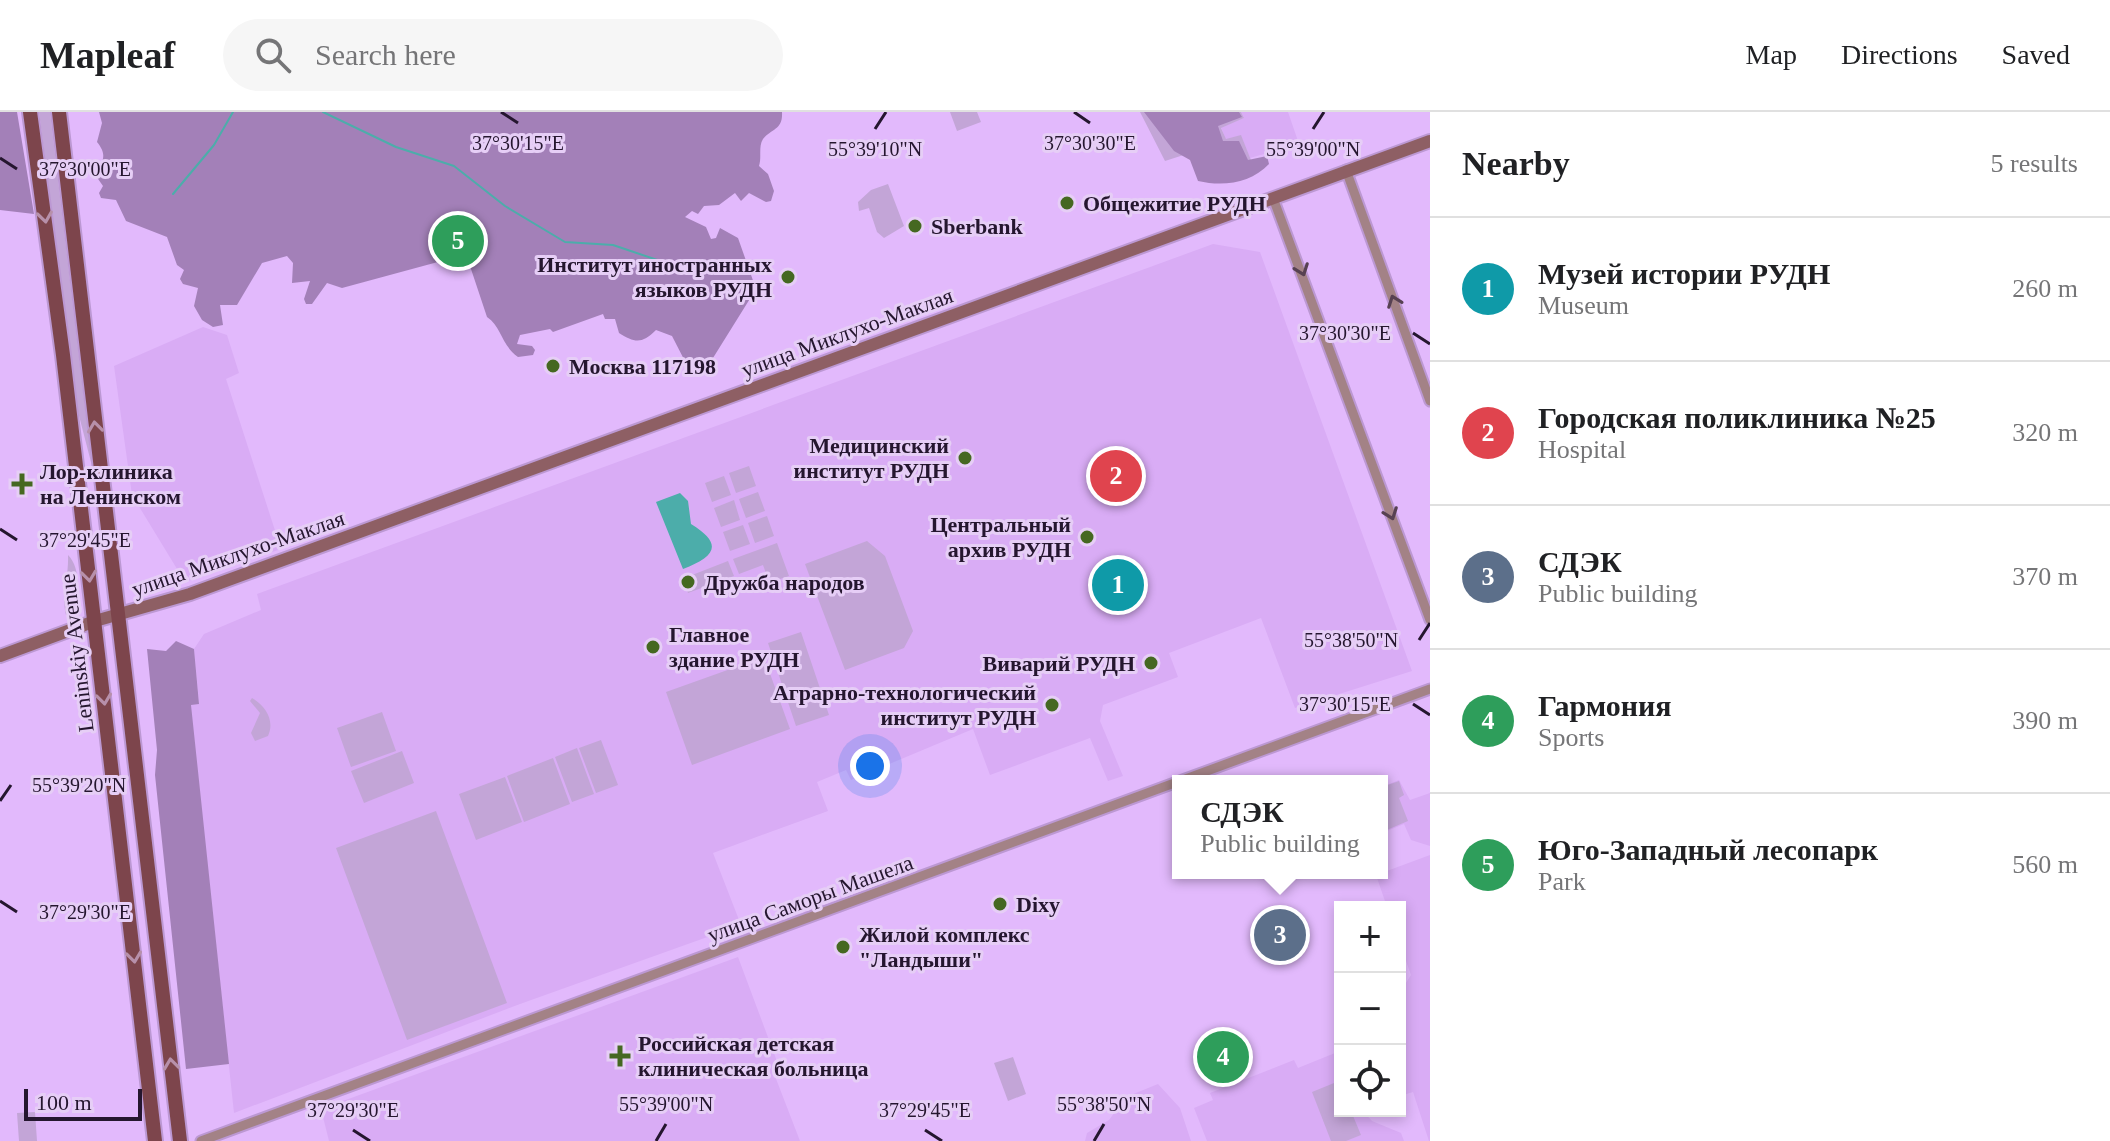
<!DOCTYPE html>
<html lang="en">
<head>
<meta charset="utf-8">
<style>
	:root { --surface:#fff; --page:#f6f6f6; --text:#202124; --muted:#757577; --line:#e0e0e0; --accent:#7c3aed }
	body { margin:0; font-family:"Times New Roman",serif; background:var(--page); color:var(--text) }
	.controls { position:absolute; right:24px; bottom:24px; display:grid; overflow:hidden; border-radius:0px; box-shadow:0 4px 12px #0003 }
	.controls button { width:72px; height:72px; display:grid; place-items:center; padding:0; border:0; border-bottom:2px solid var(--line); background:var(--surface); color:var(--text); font:40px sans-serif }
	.scale { position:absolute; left:24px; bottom:20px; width:118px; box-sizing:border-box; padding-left:8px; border:4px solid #25162f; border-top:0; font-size:22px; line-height:28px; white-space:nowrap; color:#25162f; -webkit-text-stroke:6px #e6cef6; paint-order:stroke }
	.you { position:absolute; left:870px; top:654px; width:28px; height:28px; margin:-20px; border:6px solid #fff; border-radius:50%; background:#1a73e8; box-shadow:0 0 0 12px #1a73e833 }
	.badge { display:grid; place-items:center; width:52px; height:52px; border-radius:50%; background:var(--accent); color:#fff; font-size:26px; font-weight:700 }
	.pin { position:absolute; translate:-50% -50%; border:4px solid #fff; box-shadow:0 2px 8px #0006 }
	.popup { position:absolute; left:1172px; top:663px; width:216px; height:104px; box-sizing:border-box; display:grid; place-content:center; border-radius:0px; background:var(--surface); filter:drop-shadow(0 2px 6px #0005); font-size:26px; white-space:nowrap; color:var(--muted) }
	.popup b { font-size:30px; color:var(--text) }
	.popup::after { content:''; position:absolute; left:50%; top:100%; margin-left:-16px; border:16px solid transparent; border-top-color:var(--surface) }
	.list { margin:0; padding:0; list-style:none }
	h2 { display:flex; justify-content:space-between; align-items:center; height:104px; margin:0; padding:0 32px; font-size:34px }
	h2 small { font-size:26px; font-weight:400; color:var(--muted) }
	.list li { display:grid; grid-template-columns:52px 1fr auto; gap:24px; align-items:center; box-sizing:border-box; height:144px; padding:0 32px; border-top:2px solid var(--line) }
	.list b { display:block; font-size:30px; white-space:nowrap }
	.list p { margin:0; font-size:26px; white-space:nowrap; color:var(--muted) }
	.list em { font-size:26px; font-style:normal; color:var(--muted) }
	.icon { flex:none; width:44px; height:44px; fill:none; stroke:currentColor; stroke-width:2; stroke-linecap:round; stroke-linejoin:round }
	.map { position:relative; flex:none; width:1430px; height:1029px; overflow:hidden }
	header { display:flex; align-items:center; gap:48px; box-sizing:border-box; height:112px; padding:0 40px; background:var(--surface); border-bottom:2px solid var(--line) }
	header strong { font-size:38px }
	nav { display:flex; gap:44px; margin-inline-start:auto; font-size:28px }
	.search { width:560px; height:72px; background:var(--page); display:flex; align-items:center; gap:20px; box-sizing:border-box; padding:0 28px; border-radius:44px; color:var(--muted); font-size:30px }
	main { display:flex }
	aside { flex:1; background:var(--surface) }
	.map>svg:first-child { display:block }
	.built { fill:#d9acf5 }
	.green { fill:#c3a5d7 }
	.forest { fill:#a380b8 }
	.water { fill:#4cadaa }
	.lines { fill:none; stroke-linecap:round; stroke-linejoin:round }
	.stream { stroke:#4cadaa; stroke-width:2 }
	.minor-casing { stroke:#bc98d3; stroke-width:13 }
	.secondary-casing { stroke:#bc98d3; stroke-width:16 }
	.primary-casing { stroke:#bc98d3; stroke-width:18 }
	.minor { stroke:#a38286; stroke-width:9 }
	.secondary { stroke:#8e5f64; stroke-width:12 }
	.primary { stroke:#7d454c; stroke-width:14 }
	.oneway { stroke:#b790aa }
	.oneway2 { stroke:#574152 }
	.ticks { fill:none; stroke:#25162f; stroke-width:3 }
	.poi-dot { fill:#456821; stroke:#e6cef6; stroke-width:3 }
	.labels { text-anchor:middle; stroke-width:6; stroke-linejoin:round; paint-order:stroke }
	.poi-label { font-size:22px; font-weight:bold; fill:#25162f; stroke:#e6cef6; text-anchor:start }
	.street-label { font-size:22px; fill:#25162f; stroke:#e6cef6 }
	.ticks-label { font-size:20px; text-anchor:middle; fill:#25162f; stroke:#e6cef6; stroke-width:6; stroke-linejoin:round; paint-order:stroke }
</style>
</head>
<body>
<header>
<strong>Mapleaf</strong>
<div class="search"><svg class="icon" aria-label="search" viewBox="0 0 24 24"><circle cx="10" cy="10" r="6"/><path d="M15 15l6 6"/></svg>Search here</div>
<nav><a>Map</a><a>Directions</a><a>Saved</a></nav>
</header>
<main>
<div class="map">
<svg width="1430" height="1029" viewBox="0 0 1430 1029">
	<rect width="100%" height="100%" fill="#e2b9fc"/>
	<path class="built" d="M1241,0H1288L1299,32L1250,46L1241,24L1226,28L1221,15L1244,6Z
		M1213,132L1260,140L1412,559L1295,596L1261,506L1169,541L1178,565L1103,593L1100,609L1123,664L1108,669L1090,626L990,663L973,617L851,668L846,658L817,670L828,699L713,741L741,813L520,892L234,1001L190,592L199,591L194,537L204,522L261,498L257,482Z
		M203,215L227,223L239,261L226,267L281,437L185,470L132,383L114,254Z
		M1399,668L1410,688L1430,681V734L1411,728L1404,712L1382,721V675Z
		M1430,743V1029H1429L1413,980L1400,984V884L1405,882L1404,874L1411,863L1400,832V795H1387L1376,763Z
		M738,845L778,952L773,959L800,1029H329L321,997Z
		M1335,941L1340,943V999H1363L1372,1009L1401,1021L1404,1029H1207L1194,996L1213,988L1210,981L1294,948L1298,956Z
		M1158,972L1180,996L1191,1029H1085L1087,1021L1109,1008L1126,985Z"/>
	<path class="green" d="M39,0H50L92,354L77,296Z
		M950,0H977L981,10L957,19Z
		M1140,0H1241L1244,6L1221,16L1226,27L1241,23L1253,53L1196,39L1165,49Z
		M888,72L904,114L884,126L877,120L869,96L859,99L858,90L871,78Z
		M749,354L756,374L736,381L729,361Z
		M724,364L731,383L712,390L705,371Z
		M758,380L765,399L746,406L739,387Z
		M734,388L740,408L721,415L714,396Z
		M767,404L774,424L755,431L748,411Z
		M743,413L750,432L730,439L723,420Z
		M867,429L885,444L913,519L904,536L845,558L805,452Z
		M777,431L789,464L774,469L773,465L768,467L763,453L739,462L733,447Z
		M68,443C81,456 79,482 73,498L66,503C61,483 69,465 68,443Z
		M728,449L734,464L688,481L684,470L687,465Z
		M801,520L829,603L796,614L768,531Z
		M764,545L790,617L692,653L666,580Z
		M252,586C266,594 275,609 268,624L255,629L251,621L260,601L250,589Z
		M382,600L396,639L351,655L337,616Z
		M601,628L618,673L596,681L579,636Z
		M577,636L594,682L572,690L555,645Z
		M402,639L414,671L364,691L351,659Z
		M553,646L570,692L524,710L507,664Z
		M505,665L522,710L476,728L459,682Z
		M1399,669L1404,683L1399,686L1408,709L1382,720V675Z
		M436,699L507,891L407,928L336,736Z
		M1013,945L1026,982L1008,989L994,951Z
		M1339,969L1340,999H1351L1361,1023L1346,1029H1331L1312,980Z
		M35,1000L37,1029H19L17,1001Z"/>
	<path class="forest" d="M0,0H17L34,102L0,98Z
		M99,0H782C783,18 772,16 763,27C758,35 762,45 759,54L768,62L774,79L771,89L766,90L749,81L741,89L735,81L719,93L704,94L698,102L692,99L685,105L706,115L711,127L716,126L720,116L738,126L756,177L708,254L691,261L672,224L656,218C642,232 635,231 619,221L615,207H605L603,202L553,220L550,217L520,223L517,232L532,234L535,238L533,243L518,245C501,233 502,215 487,205L469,151L471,141L342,176L327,171L312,192H306L304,187L310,169L292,171L293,151L287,144L262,151L237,193H220L223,213L213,215L202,208L194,194L198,176L183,172L180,167L184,158L177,153L167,125L126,109L116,88L101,86L99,81L103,74L96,64C101,49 109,45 97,30L102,11Z
		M1144,0H1239L1242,5L1218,14L1223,29H1239L1248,48L1267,44L1269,52C1251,71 1224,75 1198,69L1190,48L1174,39Z
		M176,529L194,537L199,592L191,593L229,952L186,957L155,663L157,638L147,537L166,539Z"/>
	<path class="water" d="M680,381L688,389L691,412C725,433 714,445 683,457L656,390Z"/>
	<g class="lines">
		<path class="stream" d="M323,0L396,35L454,54L505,94L565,130L613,133L681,156
			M173,82L214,33L233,0"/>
		<g class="minor-casing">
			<path id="minor" d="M1346,58L1430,289
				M1273,86L1430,508
				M201,1029L1430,577"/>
		</g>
		<g class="secondary-casing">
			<path id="secondary" d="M0,544L95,509L190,482L1430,29"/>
		</g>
		<g class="primary-casing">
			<path id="primary" d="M30,0L63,243L155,1029
				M59,0L180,1029"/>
		</g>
		<use href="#minor" class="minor"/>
		<use href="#secondary" class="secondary"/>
		<use href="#primary" class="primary"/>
	</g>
	<defs><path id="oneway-chevron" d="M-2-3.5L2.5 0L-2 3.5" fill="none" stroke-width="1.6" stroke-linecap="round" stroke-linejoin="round" transform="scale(2)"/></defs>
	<g class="oneway">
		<use href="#oneway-chevron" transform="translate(45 105) rotate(82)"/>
		<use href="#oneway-chevron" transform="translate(95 315) rotate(-97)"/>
		<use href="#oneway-chevron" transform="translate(89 464) rotate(83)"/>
		<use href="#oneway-chevron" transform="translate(104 587) rotate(83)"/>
		<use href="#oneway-chevron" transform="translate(134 845) rotate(83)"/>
		<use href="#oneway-chevron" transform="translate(171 952) rotate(-97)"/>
	</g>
	<g class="oneway2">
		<use href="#oneway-chevron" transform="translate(1302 158) rotate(70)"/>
		<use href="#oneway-chevron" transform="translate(1394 189) rotate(-110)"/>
		<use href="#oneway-chevron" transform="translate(1391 402) rotate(70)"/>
	</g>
	<path class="ticks" d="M501,0L518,11M1074,0L1090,11M875,17L886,0M1313,17L1324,0M0,46L17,57M1413,221L1430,232M0,417L17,428M1419,528L1430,511M1413,592L1430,603M0,689L11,673M0,789L17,800M353,1018L370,1029M925,1018L942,1029M656,1029L666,1012M1094,1029L1104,1012"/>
	<g class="poi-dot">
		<circle cx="1067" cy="91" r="8"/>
		<circle cx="915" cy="114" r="8"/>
		<circle cx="788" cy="165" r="8"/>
		<circle cx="553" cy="254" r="8"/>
		<circle cx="965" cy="346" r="8"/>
		<path d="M18 360h8v8h8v8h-8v8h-8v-8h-8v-8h8z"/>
		<circle cx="1087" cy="425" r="8"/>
		<circle cx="688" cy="470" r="8"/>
		<circle cx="653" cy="535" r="8"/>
		<circle cx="1151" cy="551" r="8"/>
		<circle cx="1052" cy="593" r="8"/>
		<circle cx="1000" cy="792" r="8"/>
		<circle cx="843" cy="835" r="8"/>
		<path d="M616 932h8v8h8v8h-8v8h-8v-8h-8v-8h8z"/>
	</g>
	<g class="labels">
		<g class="poi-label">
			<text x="1083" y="99">Общежитие РУДН</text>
			<text x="931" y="122">Sberbank</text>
			<text x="772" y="160" text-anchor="end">Институт иностранных<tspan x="772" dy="25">языков РУДН</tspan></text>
			<text x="569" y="262">Москва 117198</text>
			<text x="949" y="341" text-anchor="end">Медицинский<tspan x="949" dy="25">институт РУДН</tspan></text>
			<text x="40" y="367">Лор-клиника<tspan x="40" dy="25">на Ленинском</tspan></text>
			<text x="1071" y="420" text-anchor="end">Центральный<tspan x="1071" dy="25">архив РУДН</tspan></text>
			<text x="704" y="478">Дружба народов</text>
			<text x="669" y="530">Главное<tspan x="669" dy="25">здание РУДН</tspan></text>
			<text x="1135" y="559" text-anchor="end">Виварий РУДН</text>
			<text x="1036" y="588" text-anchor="end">Аграрно-технологический<tspan x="1036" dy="25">институт РУДН</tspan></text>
			<text x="1016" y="800">Dixy</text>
			<text x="859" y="830">Жилой комплекс<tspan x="859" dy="25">"Ландыши"</tspan></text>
			<text x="638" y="939">Российская детская<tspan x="638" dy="25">клиническая больница</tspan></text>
		</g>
		<g class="street-label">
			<text transform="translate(847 220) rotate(-20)" y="8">улица Миклухо-Маклая</text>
			<text transform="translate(238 441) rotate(-19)" y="8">улица Миклухо-Маклая</text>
			<text transform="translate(76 541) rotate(-97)" y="8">Leninskiy Avenue</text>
			<text transform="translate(810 786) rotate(-20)" y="8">улица Саморы Машела</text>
		</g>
	</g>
	<g class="ticks-label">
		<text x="518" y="38">37°30'15"E</text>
		<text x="1090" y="38">37°30'30"E</text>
		<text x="875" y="44">55°39'10"N</text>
		<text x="1313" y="44">55°39'00"N</text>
		<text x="85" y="64">37°30'00"E</text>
		<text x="1345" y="228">37°30'30"E</text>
		<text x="85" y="435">37°29'45"E</text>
		<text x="1351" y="535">55°38'50"N</text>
		<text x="1345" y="599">37°30'15"E</text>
		<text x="79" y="680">55°39'20"N</text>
		<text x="85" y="807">37°29'30"E</text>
		<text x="666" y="999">55°39'00"N</text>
		<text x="1104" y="999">55°38'50"N</text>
		<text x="353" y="1005">37°29'30"E</text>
		<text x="925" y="1005">37°29'45"E</text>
	</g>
</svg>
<div class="controls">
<button>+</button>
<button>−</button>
<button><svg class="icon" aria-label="locate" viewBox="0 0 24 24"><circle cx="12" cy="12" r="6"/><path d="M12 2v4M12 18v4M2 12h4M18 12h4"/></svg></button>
</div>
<div class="scale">100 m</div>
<div class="you"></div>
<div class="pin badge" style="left:1118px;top:473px;background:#0f9aa8">1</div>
<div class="pin badge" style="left:1116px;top:364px;background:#e0444e">2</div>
<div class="pin badge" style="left:1280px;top:823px;background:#5c6f8a">3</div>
<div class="popup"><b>СДЭК</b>Public building</div>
<div class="pin badge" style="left:1223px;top:945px;background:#2e9e5b">4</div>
<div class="pin badge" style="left:458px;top:129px;background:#2e9e5b">5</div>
</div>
<aside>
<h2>Nearby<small>5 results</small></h2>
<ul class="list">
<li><span class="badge" style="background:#0f9aa8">1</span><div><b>Музей истории РУДН</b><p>Museum</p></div><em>260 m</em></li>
<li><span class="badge" style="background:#e0444e">2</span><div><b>Городская поликлиника №25</b><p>Hospital</p></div><em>320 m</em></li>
<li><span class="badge" style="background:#5c6f8a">3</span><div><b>СДЭК</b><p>Public building</p></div><em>370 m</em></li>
<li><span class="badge" style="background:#2e9e5b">4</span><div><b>Гармония</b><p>Sports</p></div><em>390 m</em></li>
<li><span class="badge" style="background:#2e9e5b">5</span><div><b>Юго-Западный лесопарк</b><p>Park</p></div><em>560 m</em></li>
</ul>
</aside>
</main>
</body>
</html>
